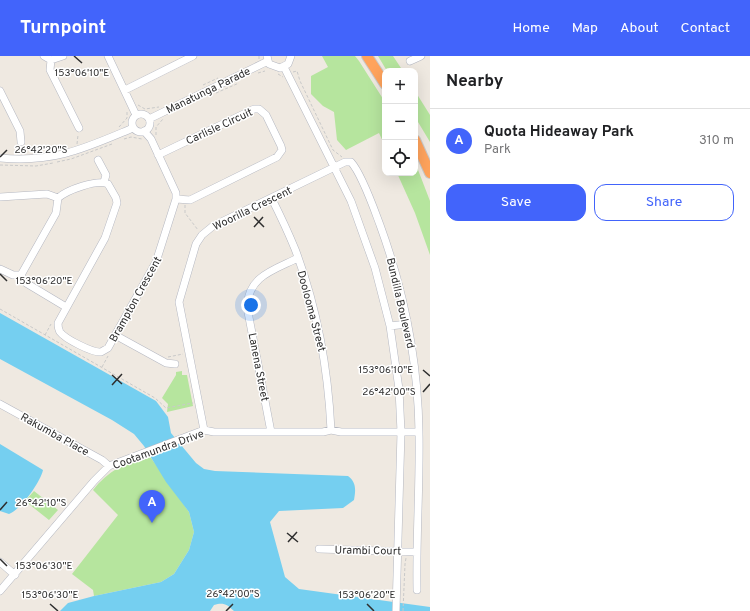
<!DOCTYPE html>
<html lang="en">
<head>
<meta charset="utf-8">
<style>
	:root { --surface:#fff; --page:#f2f2f2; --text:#202124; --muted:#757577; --line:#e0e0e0; --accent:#4264fb }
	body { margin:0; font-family:Overpass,sans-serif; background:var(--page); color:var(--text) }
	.controls { position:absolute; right:12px; top:12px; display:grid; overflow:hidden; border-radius:8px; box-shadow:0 4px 16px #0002 }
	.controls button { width:36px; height:36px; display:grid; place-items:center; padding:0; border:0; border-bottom:1px solid var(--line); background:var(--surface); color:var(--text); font:20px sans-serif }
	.you { position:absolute; left:251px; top:249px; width:14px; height:14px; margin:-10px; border:3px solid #fff; border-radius:50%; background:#1a73e8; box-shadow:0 0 0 6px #1a73e833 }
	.badge { display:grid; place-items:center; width:26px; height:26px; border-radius:50%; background:var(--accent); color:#fff; font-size:13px; font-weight:700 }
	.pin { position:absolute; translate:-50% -33px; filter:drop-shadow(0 1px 2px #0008) }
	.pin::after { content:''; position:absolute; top:21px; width:14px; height:12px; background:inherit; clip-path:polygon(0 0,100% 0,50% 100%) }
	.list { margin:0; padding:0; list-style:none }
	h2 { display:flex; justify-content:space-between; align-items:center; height:52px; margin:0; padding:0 16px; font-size:17px }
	h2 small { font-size:13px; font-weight:400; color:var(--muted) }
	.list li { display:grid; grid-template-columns:26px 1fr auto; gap:12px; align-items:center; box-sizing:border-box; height:64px; padding:0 16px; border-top:1px solid var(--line) }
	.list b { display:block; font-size:15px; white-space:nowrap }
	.list p { margin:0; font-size:13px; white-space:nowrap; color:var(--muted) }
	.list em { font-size:13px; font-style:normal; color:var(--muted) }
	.actions { display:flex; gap:8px; padding:12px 16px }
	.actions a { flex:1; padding:9px 0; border:1px solid var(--accent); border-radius:12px; text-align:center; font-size:14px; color:var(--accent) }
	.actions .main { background:var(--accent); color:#fff }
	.icon { flex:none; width:22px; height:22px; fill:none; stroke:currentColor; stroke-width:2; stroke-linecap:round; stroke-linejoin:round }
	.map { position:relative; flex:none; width:430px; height:555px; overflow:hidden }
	header { display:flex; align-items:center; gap:24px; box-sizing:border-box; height:56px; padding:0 20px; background:var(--accent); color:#fff }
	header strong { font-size:19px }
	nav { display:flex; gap:22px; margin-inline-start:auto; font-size:14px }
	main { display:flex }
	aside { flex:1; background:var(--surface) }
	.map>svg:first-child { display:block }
	.green { fill:#b6e59e }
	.water { fill:#75cff0 }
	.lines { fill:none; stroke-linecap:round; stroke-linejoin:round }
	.minor-casing { stroke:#b4b7c1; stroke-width:8 }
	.highway-casing { stroke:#c9c9c9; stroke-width:12 }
	.path { stroke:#c9c9c9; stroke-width:1; stroke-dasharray:3 2; stroke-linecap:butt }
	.minor { stroke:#fff; stroke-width:7 }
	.highway { stroke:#ffa35c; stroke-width:10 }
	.ticks { fill:none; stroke:#2e2e2e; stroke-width:1.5 }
	.labels { text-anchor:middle; stroke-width:3; stroke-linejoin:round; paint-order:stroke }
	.street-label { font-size:11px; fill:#2e2e2e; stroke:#fff }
	.ticks-label { font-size:10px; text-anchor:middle; fill:#2e2e2e; stroke:#fff; stroke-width:3; stroke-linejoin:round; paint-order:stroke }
</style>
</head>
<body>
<header>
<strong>Turnpoint</strong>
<nav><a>Home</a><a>Map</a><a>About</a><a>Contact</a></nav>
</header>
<main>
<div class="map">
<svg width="430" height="555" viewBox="0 0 430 555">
	<rect width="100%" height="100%" fill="#efe9e1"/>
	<path class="green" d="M322,0H355L359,5L385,46V90L379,77L346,94L337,84L334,56L323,50L311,38V20L328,11Z
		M378,0H393L403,15H387Z
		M415,35L430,59V86L415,61Z
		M415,106L430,145V199L415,157L397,117H415Z
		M182,315V319H187L193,350L167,356L168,348L162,342L176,319V316Z
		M149,399L189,456L194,476L189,494L174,518L161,526L94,540L93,534L72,518L118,459L93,434C107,416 127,405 149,399Z
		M34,435L58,454L49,464L25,445Z"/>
	<path class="water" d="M0,257L156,345L168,361L171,377L196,407L204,413L215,415L348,420C356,426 356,433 354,444L343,452L279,455L270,466L285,521L299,533L430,551V555H234C227,548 223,546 214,549L210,555H60L68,547L94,540L161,526L174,518L189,494L194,476L189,456L166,426L144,390L134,378L112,364L0,303Z
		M0,388L43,414C40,427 21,453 9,458L0,455Z"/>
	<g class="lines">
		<g class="minor-casing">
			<path id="minor" d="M44,0L51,4L63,0
				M108,0L136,59
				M267,0L269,8L280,12L288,8L291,0
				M51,4L50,14L79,72
				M410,5L421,0
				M284,11L351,145L375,212L390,270L399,333L401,376L396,555
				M125,34L193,0
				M0,35L20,75L21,86
				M132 67a9 9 0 1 1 18 0a9 9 0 1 1-18 0Z
				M149,63L268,5
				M158,99L254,53H259L266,59L281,90L282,94L277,101L190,144L176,143
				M0,102C55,107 85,92 133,72
				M98,104L106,119L104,126
				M0,141L47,138L58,142
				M58,142C67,134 97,123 108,128L116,142L117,147L105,182L58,267C58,270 58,273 60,276C65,283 93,297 101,296L108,292L156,206L176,143V137L151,83L144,75
				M272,143C280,159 288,176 295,193C317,251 328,311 331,374
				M0,213L13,219H21L26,227L66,251
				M21,219L56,157L58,142
				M390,270L407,268
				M115,279L166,307L175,308
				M0,348L102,404L109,410
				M204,374L179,246L196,188L202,179L213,170L345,106H351C362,118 374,153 380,169C404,235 418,306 419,376C420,429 416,481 417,534
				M271,376L247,251C248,220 274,214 298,202
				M319,493L417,496
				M0,506L15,519
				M0,535L94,425L109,410L204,374L214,376H323L331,374L341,376H419"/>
		</g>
		<g class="highway-casing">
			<path id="highway" d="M367,0L385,28
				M415,84L430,117"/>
		</g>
		<path class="path" d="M259,3V0
			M293,16L297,15L300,25L333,94L342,101
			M258,17L265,15
			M278,18L283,21
			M203,29L218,22
			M216,37L239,27
			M138,49L145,53L159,51
			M119,71L127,62V55
			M156,79V71L163,63
			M124,83L131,81L142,83
			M77,88L78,79
			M57,106L71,103L112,88
			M0,109L36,110L53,107
			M185,149V157L198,174
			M0,253L155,342L166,352L193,347
			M45,279L51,268
			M168,301L183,298
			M102,311L108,300
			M403,555L405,508L406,502"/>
		<use href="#minor" class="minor"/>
		<use href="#highway" class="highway"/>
	</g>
	<path class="ticks" d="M74,0L82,7M0,101L7,94M254,161L264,171M254,171L263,161M0,218L7,225M423,314L430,320M112,319L122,328M112,329L122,318M423,336L430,328M0,454L7,446M287,477L298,486M288,486L297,476M0,503L7,510M50,548L58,555M367,548L374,555M226,555L233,548"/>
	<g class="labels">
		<g class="street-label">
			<text transform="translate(208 34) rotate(-26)" y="4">Manatunga Parade</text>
			<text transform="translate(219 70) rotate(-25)" y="4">Carlisle Circuit</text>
			<text transform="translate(252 152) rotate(-26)" y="4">Woorilla Crescent</text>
			<text transform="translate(135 243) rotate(-61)" y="4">Brampton Crescent</text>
			<text transform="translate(401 247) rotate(77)" y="4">Bundilla Boulevard</text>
			<text transform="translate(312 255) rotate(75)" y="4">Doolooma Street</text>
			<text transform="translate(259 311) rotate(79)" y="4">Lanena Street</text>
			<text transform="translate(55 378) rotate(29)" y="4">Rakumba Place</text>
			<text transform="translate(158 393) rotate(-20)" y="4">Cootamundra Drive</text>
			<text transform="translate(368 494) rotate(1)" y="4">Urambi Court</text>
		</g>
	</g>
	<g class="ticks-label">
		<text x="82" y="20">153°06'10"E</text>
		<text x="41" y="97">26°42'20"S</text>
		<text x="44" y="228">153°06'20"E</text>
		<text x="386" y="317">153°06'10"E</text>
		<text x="389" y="339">26°42'00"S</text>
		<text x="41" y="450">26°42'10"S</text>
		<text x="44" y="513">153°06'30"E</text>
		<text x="233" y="541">26°42'00"S</text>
		<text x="50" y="542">153°06'30"E</text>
		<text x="367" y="542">153°06'20"E</text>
	</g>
</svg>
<div class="controls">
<button>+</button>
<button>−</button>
<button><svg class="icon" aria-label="locate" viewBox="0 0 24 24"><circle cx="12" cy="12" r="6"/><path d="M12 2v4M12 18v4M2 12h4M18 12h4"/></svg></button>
</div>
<div class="you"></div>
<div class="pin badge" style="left:152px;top:467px">A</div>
</div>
<aside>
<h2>Nearby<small></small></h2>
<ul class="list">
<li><span class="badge">A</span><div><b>Quota Hideaway Park</b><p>Park</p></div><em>310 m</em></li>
</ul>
<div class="actions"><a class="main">Save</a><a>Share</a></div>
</aside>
</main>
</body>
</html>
